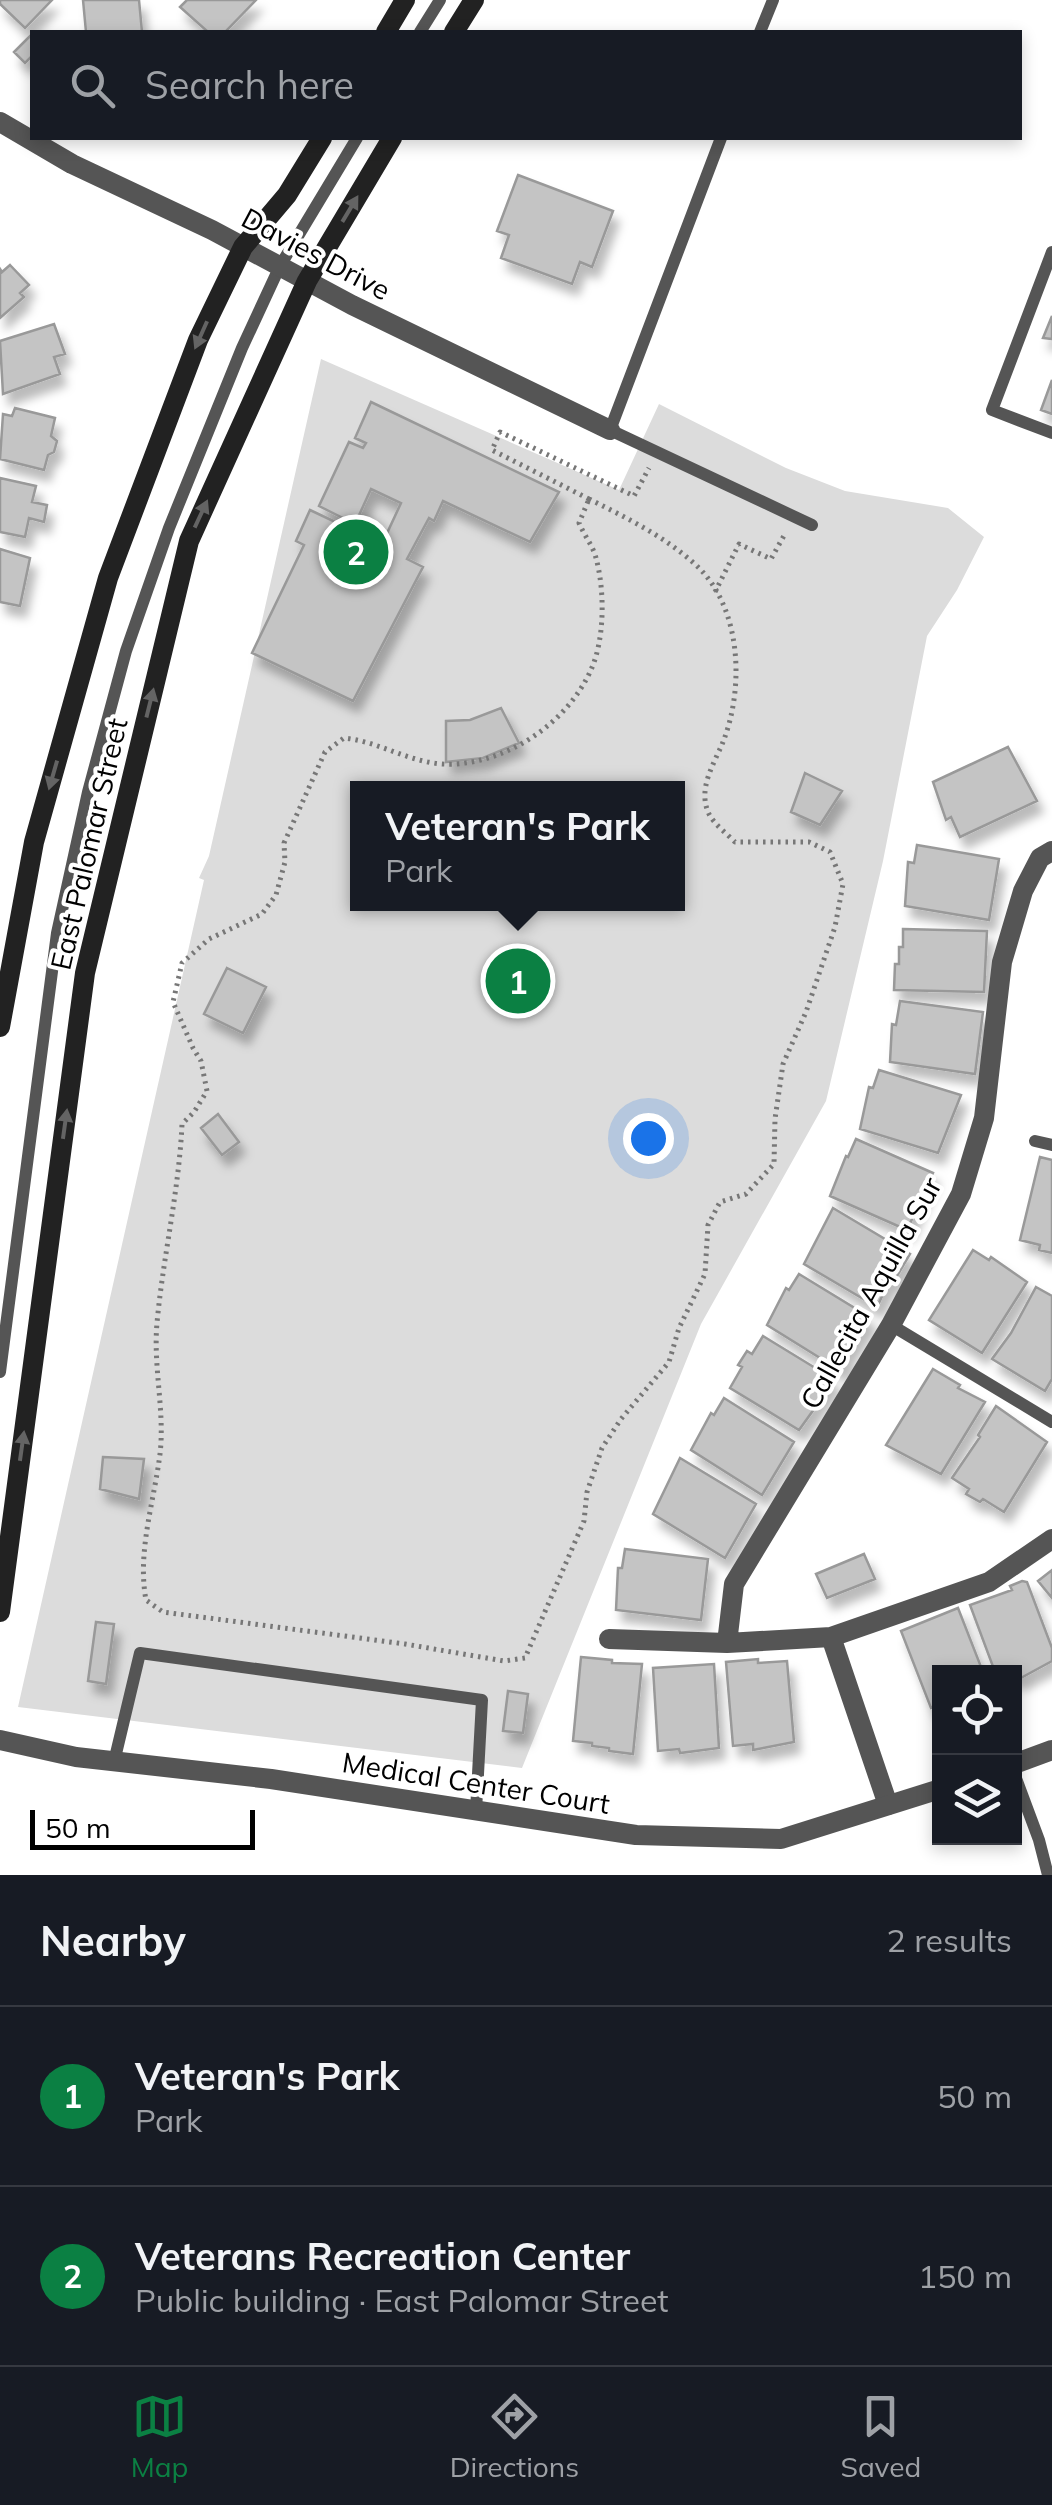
<!DOCTYPE html>
<html lang="en">
<head>
<meta charset="utf-8">
<style>
	:root { --surface:#171b24; --page:#242831; --text:#f1f3f6; --muted:#9ea1a6; --line:#363941; --accent:#0b8043 }
	body { margin:0; font-family:Mulish,sans-serif; background:var(--page); color:var(--text) }
	.controls { position:absolute; right:30px; bottom:30px; display:grid; overflow:hidden; border-radius:0px; box-shadow:0 5px 15px #0003 }
	.controls button { width:90px; height:90px; display:grid; place-items:center; padding:0; border:0; border-bottom:2px solid var(--line); background:var(--surface); color:var(--text); font:50px sans-serif }
	.scale { position:absolute; left:30px; bottom:25px; width:225px; box-sizing:border-box; padding-left:10px; border:5px solid #000; border-top:0; font-size:28px; line-height:35px; white-space:nowrap; color:#000; -webkit-text-stroke:8px #fff; paint-order:stroke }
	.you { position:absolute; left:648px; top:1138px; width:35px; height:35px; margin:-25px; border:8px solid #fff; border-radius:50%; background:#1a73e8; box-shadow:0 0 0 15px #1a73e833 }
	.badge { display:grid; place-items:center; width:65px; height:65px; border-radius:50%; background:var(--accent); color:#fff; font-size:32px; font-weight:700 }
	.pin { position:absolute; translate:-50% -50%; border:5px solid #fff; box-shadow:0 2px 10px #0006 }
	.popup { position:absolute; left:350px; top:781px; width:335px; height:130px; box-sizing:border-box; display:grid; place-content:center; border-radius:0px; background:var(--surface); filter:drop-shadow(0 2px 8px #0005); font-size:32px; white-space:nowrap; color:var(--muted) }
	.popup b { font-size:38px; color:var(--text) }
	.popup::after { content:''; position:absolute; left:50%; top:100%; margin-left:-20px; border:20px solid transparent; border-top-color:var(--surface) }
	.list { margin:0; padding:0; list-style:none }
	h2 { display:flex; justify-content:space-between; align-items:center; height:130px; margin:0; padding:0 40px; font-size:42px }
	h2 small { font-size:32px; font-weight:400; color:var(--muted) }
	.list li { display:grid; grid-template-columns:65px 1fr auto; gap:30px; align-items:center; box-sizing:border-box; height:180px; padding:0 40px; border-top:2px solid var(--line) }
	.list b { display:block; font-size:38px; white-space:nowrap }
	.list p { margin:0; font-size:32px; white-space:nowrap; color:var(--muted) }
	.list em { font-size:32px; font-style:normal; color:var(--muted) }
	.icon { flex:none; width:55px; height:55px; fill:none; stroke:currentColor; stroke-width:2; stroke-linecap:round; stroke-linejoin:round }
	.map { position:relative; flex:none; width:1052px; height:1875px; overflow:hidden }
	.search { position:absolute; background:var(--surface); box-shadow:0 5px 15px #0003; left:30px; right:30px; top:30px; height:110px; display:flex; align-items:center; gap:25px; box-sizing:border-box; padding:0 35px; border-radius:0px; color:var(--muted); font-size:38px }
	.sheet { height:490px; background:var(--surface) }
	nav { display:flex; justify-content:space-around; align-items:center; box-sizing:border-box; height:140px; border-top:2px solid var(--line); background:var(--surface); font-size:28px; color:var(--muted) }
	nav a { display:grid; justify-items:center; gap:5px }
	nav .on { color:var(--accent) }
	.map>svg:first-child { display:block }
	.green { fill:#dcdcdc; fill-rule:evenodd }
	.building { fill:#c4c4c4; stroke:#999; stroke-width:2.5; filter:url(#shadow) }
	.lines { fill:none; stroke-linecap:round; stroke-linejoin:round }
	.path { stroke:#777; stroke-width:5; stroke-dasharray:2.5 5; stroke-linecap:butt }
	.service { stroke:#555; stroke-width:12 }
	.minor { stroke:#555; stroke-width:20 }
	.tertiary { stroke:#555; stroke-width:20 }
	.secondary { stroke:#222; stroke-width:20 }
	.oneway { fill:#646464 }
	.labels { text-anchor:middle; stroke-width:8; stroke-linejoin:round; paint-order:stroke }
	.street-label { font-size:28px; fill:#000; stroke:#fff }
</style>
</head>
<body>
<div class="map">
<svg width="1052" height="1875" viewBox="0 0 1052 1875">
	<defs>
		<filter id="shadow"><feDropShadow dx="6" dy="11" stdDeviation="5" flood-color="#0004"/></filter>
	</defs>
	<rect width="100%" height="100%" fill="#fff"/>
	<path class="green" d="M321,359L619,490L659,404L786,468L845,491L948,508L984,537L957,590L927,636L883,861L826,1101L701,1324L522,1768L18,1707L204,880L199,878L209,856ZM358,788H678V904H358Z"/>
	<path class="building" d="M0,0H52L25,28L0,4Z
		M83,0H139L142,32H86Z
		M187,0H256L225,32H208L180,7Z
		M31,35L32,56L25,63L14,52Z
		M518,175L613,211L592,267L580,262L572,284L501,258L509,235L497,231Z
		M10,265L29,285L20,293L24,297L0,318V269L2,272Z
		M1052,316V339L1043,338Z
		M54,324L65,354L54,357L60,374L3,394L0,341Z
		M1052,380V414L1041,410Z
		M371,402L559,492L530,542L443,501L434,521L429,518L407,559L423,567L353,701L252,653L304,545L296,541L310,510L382,544L401,503L371,489L355,524L319,506L349,442L363,448L366,443L355,438Z
		M15,408L55,418L51,436L57,441L54,452L48,455L44,470L0,459L3,414L12,416Z
		M0,478L36,486L32,502L47,505L44,522L29,518L25,537L0,532Z
		M0,549L30,558L20,606L0,602Z
		M501,708L519,743L483,758L446,762V721L470,720Z
		M1008,747L1037,801L960,837L951,817L946,820L933,782Z
		M805,773L842,791L820,825L791,812Z
		M917,845L999,859L989,920L905,906L908,862L914,863Z
		M903,929L987,931L984,992L894,990L895,964H899V947H903Z
		M227,968L266,987L243,1033L204,1014Z
		M900,1001L983,1012L975,1074L890,1062L892,1024L896,1025Z
		M879,1070L961,1095L938,1153L860,1129L869,1087L873,1088Z
		M218,1114L239,1142L222,1155L201,1128Z
		M856,1139L933,1173L907,1230L830,1196L846,1156L848,1157Z
		M1040,1157L1052,1160V1253L1039,1250L1040,1245L1020,1240Z
		M833,1208L910,1254L894,1281L891,1280L886,1288L877,1307L804,1264Z
		M973,1250L989,1260L991,1257L1027,1282L982,1353L929,1320Z
		M799,1274L871,1318L845,1357L848,1358L841,1371L767,1325L786,1288L789,1290Z
		M1036,1287L1052,1296V1379L1045,1391L992,1359L1011,1333Z
		M763,1336L835,1380L799,1430L730,1388L742,1367L738,1365L747,1351L752,1354Z
		M933,1369L960,1385L958,1388L985,1402L941,1474L886,1445Z
		M724,1398L794,1442L762,1495L691,1450L711,1413L714,1415Z
		M996,1406L1047,1442L1004,1512L983,1499L980,1502L966,1494L969,1489L952,1478L980,1437L978,1435Z
		M103,1457L144,1459L139,1499L100,1489Z
		M680,1458L756,1504L725,1558L653,1514Z
		M625,1549L708,1559L701,1620L616,1610L618,1568H622Z
		M864,1554L875,1579L827,1598L816,1574Z
		M1052,1570V1598L1038,1581Z
		M1022,1581L1027,1582L1052,1648V1661L1019,1679L1018,1676L1014,1677V1672H995L970,1605L1012,1590L1010,1586Z
		M958,1608L983,1672H940V1705L931,1708L901,1631Z
		M96,1622L114,1624L106,1684L88,1681Z
		M581,1657L612,1660V1663L642,1664L633,1754L609,1751V1748L592,1746V1743L573,1741Z
		M758,1659V1663L787,1661L794,1742L753,1750V1744L733,1746L726,1662Z
		M714,1664L719,1748L680,1753L679,1749L658,1751L653,1668Z
		M508,1691L528,1694L523,1733L503,1731Z"/>
	<g class="lines">
		<path class="path" d="M589,499C627,518 668,538 699,568C742,611 744,689 723,742C714,764 697,789 709,814C714,824 727,834 735,842H809L830,852L843,884L835,927L806,1012L783,1064L775,1119L774,1164L746,1194L720,1202L708,1225L705,1274L679,1328L669,1362L621,1419L602,1448L587,1492L584,1521L525,1658L504,1661L405,1644L163,1612L146,1600C137,1552 154,1502 160,1454C165,1411 153,1367 157,1323C163,1257 179,1191 182,1124L194,1112L207,1091L201,1061L193,1048L173,1002L182,963L209,939L262,914L276,895L285,862L284,843L325,752L344,738C383,742 415,767 456,764C511,760 566,723 590,672C605,641 605,591 596,558C593,546 584,535 579,523Z
			M589,499L492,450L500,432L634,496L649,468
			M715,592L739,544L771,559L786,532"/>
		<path class="service" d="M420,32L440,0
			M760,32L773,0
			M721,138L610,430L812,525
			M1052,252L992,410L1052,433
			M1035,1141L1052,1145
			M891,1325L1052,1422
			M0,1372L57,933L88,792L126,651L169,528L242,348L280,266L357,138
			M114,1762L140,1653L482,1700L476,1811
			M1014,1773L1039,1840L1048,1875"/>
		<path class="minor" d="M0,122L72,164L212,230L352,305L610,430
			M831,1637L888,1805
			M609,1639L727,1643L831,1637L989,1582L1052,1539
			M727,1643L734,1584L891,1325L961,1194L984,1118L1002,962L1023,891L1040,858L1052,851"/>
		<path class="tertiary" d="M0,1740L76,1757L271,1779L636,1835L781,1839L940,1789
			M1014,1764L1052,1750"/>
		<path class="secondary" d="M386,32L405,0
			M454,32L474,0
			M0,1027L34,842L108,578L198,340L243,247L287,195L322,138
			M0,1612L85,973L189,541L307,281L392,138"/>
	</g>
	<defs><path id="oneway-solid" d="M-6-.8H1V-3.2L6.5 0L1 3.2V.8H-6Z" transform="scale(2.5)"/></defs>
	<g class="oneway">
		<use href="#oneway-solid" transform="translate(350 209) rotate(-59)"/>
		<use href="#oneway-solid" transform="translate(201 335) rotate(114)"/>
		<use href="#oneway-solid" transform="translate(201 514) rotate(-65)"/>
		<use href="#oneway-solid" transform="translate(150 703) rotate(-76)"/>
		<use href="#oneway-solid" transform="translate(53 775) rotate(106)"/>
		<use href="#oneway-solid" transform="translate(65 1124) rotate(-82)"/>
		<use href="#oneway-solid" transform="translate(22 1446) rotate(-82)"/>
	</g>
	<g class="labels">
		<g class="street-label">
			<text transform="translate(316 254) rotate(28)" y="10">Davies Drive</text>
			<text transform="translate(89 844) rotate(-77)" y="10">East Palomar Street</text>
			<text transform="translate(871 1293) rotate(-61)" y="10">Callecita Aquilla Sur</text>
			<text transform="translate(476 1783) rotate(9)" y="10">Medical Center Court</text>
		</g>
	</g>
</svg>
<div class="controls">
<button><svg class="icon" aria-label="locate" viewBox="0 0 24 24"><circle cx="12" cy="12" r="6"/><path d="M12 2v4M12 18v4M2 12h4M18 12h4"/></svg></button>
<button><svg class="icon" aria-label="layers" viewBox="0 0 24 24"><path d="M12 4l9 5-9 5-9-5zM3 14l9 5 9-5"/></svg></button>
</div>
<div class="scale">50 m</div>
<div class="you"></div>
<div class="pin badge" style="left:518px;top:981px">1</div>
<div class="popup"><b>Veteran's Park</b>Park</div>
<div class="pin badge" style="left:356px;top:552px">2</div>
<div class="search"><svg class="icon" aria-label="search" viewBox="0 0 24 24"><circle cx="10" cy="10" r="6"/><path d="M15 15l6 6"/></svg>Search here</div>
</div>
<section class="sheet">
<h2>Nearby<small>2 results</small></h2>
<ul class="list">
<li><span class="badge">1</span><div><b>Veteran's Park</b><p>Park</p></div><em>50 m</em></li>
<li><span class="badge">2</span><div><b>Veterans Recreation Center</b><p>Public building · East Palomar Street</p></div><em>150 m</em></li>
</ul>
</section>
<nav>
<a class="on"><svg class="icon" aria-label="map" viewBox="0 0 24 24"><path d="M3 6l6-2 6 2 6-2v14l-6 2-6-2-6 2zM9 4v14M15 6v14"/></svg>Map</a>
<a><svg class="icon" aria-label="directions" viewBox="0 0 24 24"><path d="M12 3l9 9-9 9-9-9zM9 14v-3h6M13 9l2 2-2 2"/></svg>Directions</a>
<a><svg class="icon" aria-label="saved" viewBox="0 0 24 24"><path d="M7 4h10v16l-5-4-5 4z"/></svg>Saved</a>
</nav>
</body>
</html>
